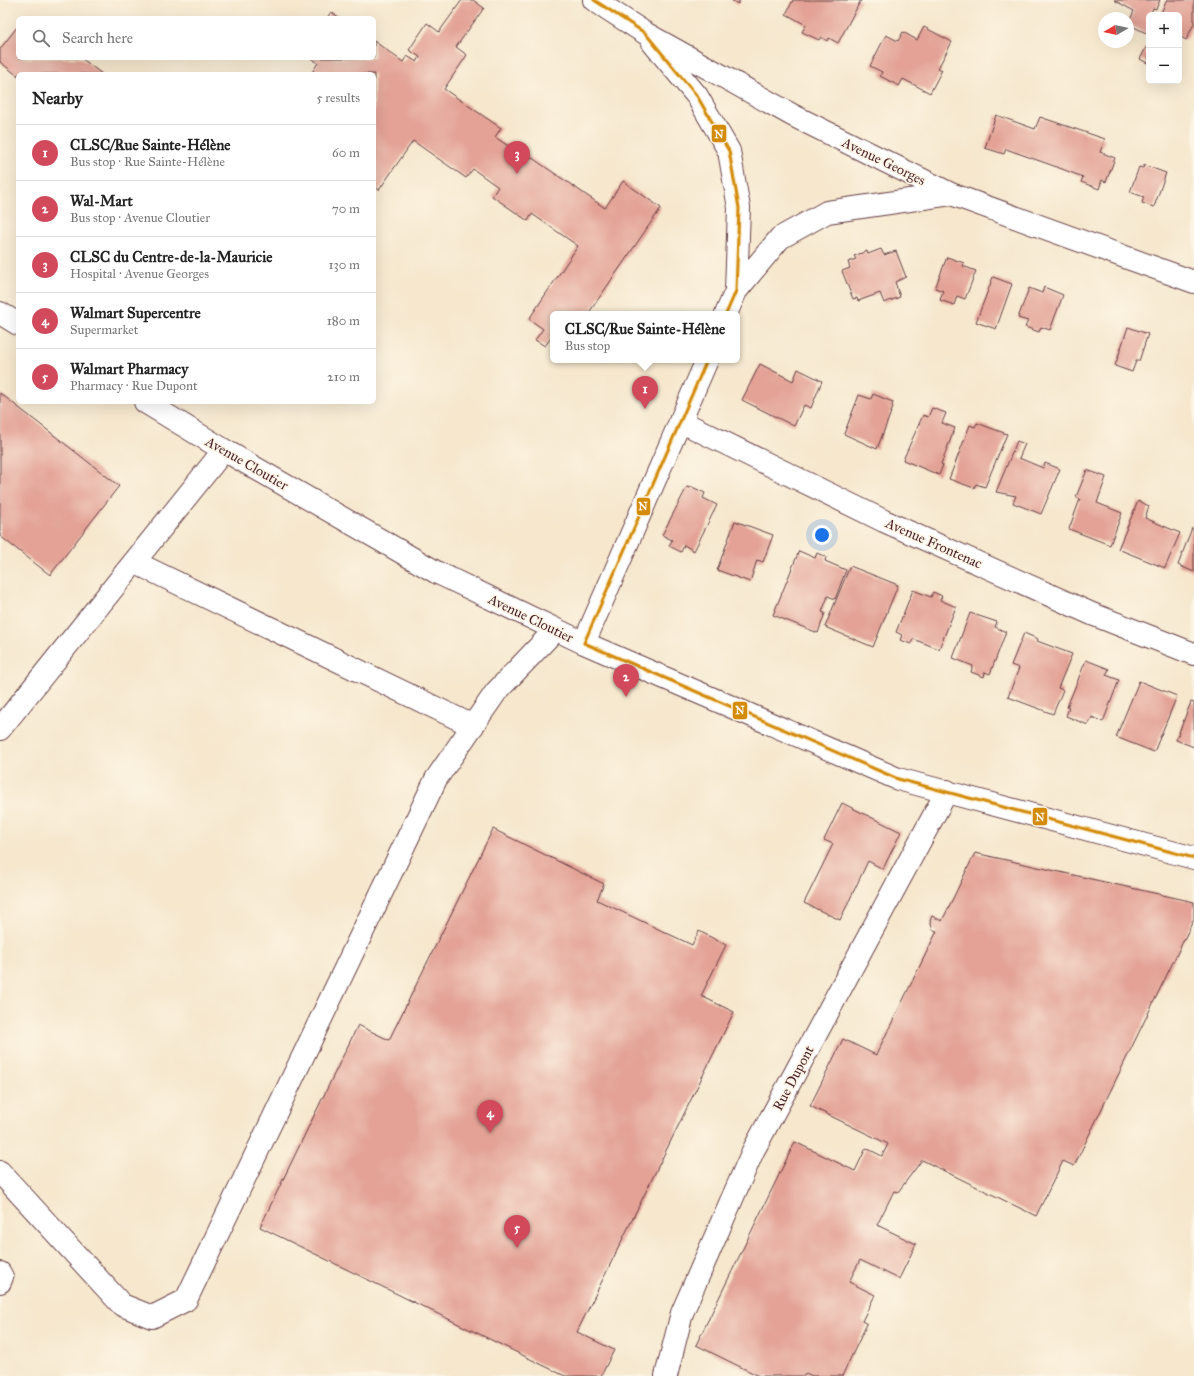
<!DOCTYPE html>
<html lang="en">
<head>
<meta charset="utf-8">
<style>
	:root { --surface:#fff; --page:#f2f2f2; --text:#222; --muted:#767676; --line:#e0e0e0; --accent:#d1495b }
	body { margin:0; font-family:"IM FELL Great Primer",serif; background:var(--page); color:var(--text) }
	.controls { position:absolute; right:12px; top:12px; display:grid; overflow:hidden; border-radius:6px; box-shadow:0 4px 16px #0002 }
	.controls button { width:36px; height:36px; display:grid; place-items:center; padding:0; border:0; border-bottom:1px solid var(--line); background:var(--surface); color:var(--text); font:20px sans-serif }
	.compass { position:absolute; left:1098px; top:12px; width:36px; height:36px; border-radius:50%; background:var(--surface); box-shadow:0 4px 16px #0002; rotate:261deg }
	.you { position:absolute; left:822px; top:535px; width:14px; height:14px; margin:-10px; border:3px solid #fff; border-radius:50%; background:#1a73e8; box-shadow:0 0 0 6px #1a73e833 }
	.badge { display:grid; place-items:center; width:26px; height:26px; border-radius:50%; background:var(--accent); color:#fff; font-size:13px; font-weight:700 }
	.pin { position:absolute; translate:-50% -33px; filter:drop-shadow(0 1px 2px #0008) }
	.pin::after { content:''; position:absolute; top:21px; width:14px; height:12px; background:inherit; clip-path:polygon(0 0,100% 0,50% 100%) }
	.popup { position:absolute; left:550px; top:311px; width:190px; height:52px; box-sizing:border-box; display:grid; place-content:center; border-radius:6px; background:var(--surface); filter:drop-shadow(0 1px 3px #0005); font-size:13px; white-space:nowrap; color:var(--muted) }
	.popup b { font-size:15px; color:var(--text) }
	.popup::after { content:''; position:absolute; left:50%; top:100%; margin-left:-8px; border:8px solid transparent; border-top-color:var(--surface) }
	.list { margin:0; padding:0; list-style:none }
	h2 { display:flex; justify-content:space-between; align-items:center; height:52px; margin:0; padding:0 16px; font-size:17px }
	h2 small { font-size:13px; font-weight:400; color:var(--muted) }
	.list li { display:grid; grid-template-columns:26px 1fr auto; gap:12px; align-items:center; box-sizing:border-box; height:56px; padding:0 16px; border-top:1px solid var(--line) }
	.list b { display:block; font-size:15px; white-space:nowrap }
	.list p { margin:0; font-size:13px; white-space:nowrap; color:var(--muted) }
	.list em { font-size:13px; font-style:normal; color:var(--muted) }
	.icon { flex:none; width:22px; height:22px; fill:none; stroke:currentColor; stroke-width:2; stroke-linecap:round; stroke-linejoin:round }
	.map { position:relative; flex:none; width:1194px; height:1376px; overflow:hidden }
	.search { position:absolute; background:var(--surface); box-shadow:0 4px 16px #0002; left:16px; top:16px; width:360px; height:44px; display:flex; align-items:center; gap:10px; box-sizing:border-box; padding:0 14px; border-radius:6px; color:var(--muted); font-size:15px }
	.panel { position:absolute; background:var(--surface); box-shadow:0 4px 16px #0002; left:16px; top:72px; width:360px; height:332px; border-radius:6px }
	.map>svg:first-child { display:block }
	.building { fill:#e3a295 }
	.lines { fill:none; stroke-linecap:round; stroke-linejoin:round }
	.minor-casing { stroke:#643d43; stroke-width:24 }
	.minor { stroke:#fff; stroke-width:22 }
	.bus-1-casing { stroke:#fcf5e5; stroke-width:6 }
	.bus-1 { stroke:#d48b09; stroke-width:3 }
	.labels { text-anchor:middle; stroke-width:3.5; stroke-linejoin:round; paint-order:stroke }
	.street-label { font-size:14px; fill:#4a1f2b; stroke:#fcf5e5 }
	.line-badge { stroke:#fcf5e5; stroke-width:1.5 }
	.badge-label { font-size:11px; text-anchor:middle; font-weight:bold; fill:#fff }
</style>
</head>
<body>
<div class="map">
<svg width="1194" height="1376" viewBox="0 0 1194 1376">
	<rect width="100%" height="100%" fill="#fcf5e5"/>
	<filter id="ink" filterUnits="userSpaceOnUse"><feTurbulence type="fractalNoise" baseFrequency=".025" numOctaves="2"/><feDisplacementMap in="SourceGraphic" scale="8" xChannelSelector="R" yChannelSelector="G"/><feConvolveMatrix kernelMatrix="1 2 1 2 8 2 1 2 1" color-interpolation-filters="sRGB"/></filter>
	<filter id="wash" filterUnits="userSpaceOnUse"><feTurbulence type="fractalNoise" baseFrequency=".012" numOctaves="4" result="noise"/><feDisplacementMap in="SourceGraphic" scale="16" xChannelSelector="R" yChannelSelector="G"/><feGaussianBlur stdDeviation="0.9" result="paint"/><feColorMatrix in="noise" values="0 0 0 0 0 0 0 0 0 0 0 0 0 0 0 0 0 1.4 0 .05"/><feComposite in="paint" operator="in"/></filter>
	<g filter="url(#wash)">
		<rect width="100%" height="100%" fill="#f6e7cd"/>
		<g id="blocks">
			<path class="building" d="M462,0H473L484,8L456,47L467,55L444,89L501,128L495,137L520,154L522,151L605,208L623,181L661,208L588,314H553V335L545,346L535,340L543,329L529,319L578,246L532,214L528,221L492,196L498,187L473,169L466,178L413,141L379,190L374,186V74H311L318,63L311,58H374V41L403,62L407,56L417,62L420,57L409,50L427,23L439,32Z
				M731,0H740L738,4Z
				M793,0H861L838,43L829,38L827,41L821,37L819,40L802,32L806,25L786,14Z
				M1114,0H1160L1156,9L1153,8L1151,13L1155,15H1149V27L1146,33L1128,24L1134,11Z
				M1167,0H1194V24L1186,40L1179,36V15H1160Z
				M331,12L340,18H327Z
				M18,26V58H81L102,74H18V76L0,62V49Z
				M924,27L952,42L938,68L942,70L930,93L903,79L899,86L880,76L882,72L870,66L886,35L898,41L903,32L917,40Z
				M1149,42V64L1140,59Z
				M996,115L1035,129L1040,117L1105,139L1100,152L1115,158L1106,182L1102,180L1099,189L1081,182L1083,177L1054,166L1006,149L1004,154L985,148Z
				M1144,165L1166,173L1154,207L1142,203L1144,197L1130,192L1139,167L1143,168Z
				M881,249L884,255L896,251L906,277L895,282L900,297L884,303L880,293L858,301L857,298L853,299L842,271L850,268L848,262L856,259L854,256L867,251L868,254Z
				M947,257L964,263L963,266L976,271L965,299L957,296L954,305L940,300L943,291L935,288Z
				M993,277L1012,284L996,329L976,322Z
				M1044,287L1063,295L1050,330L1041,327L1039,332L1025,327L1028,321L1018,318L1029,288L1042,293Z
				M1128,327L1148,334L1139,361H1136L1132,372L1115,366Z
				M760,364L793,381L798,369L822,381L811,408L804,405L794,426L742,400Z
				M0,393L119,486L50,575L0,536Z
				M873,394L893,402L892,406L893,407L877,449L844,434L859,395L871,399Z
				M932,408L946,413L942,423L955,428L941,464L943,465L939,475L903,460L923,415L928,417Z
				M977,423L1007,434L985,487L976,484L974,488L949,479L970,425L975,427Z
				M1017,441L1025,444L1019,458L1043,468L1045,463L1060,469L1041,514L1013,503L1016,496L996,492Z
				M1087,470L1106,477L1097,503L1122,513L1110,545L1069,529L1080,499L1076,497Z
				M690,486L705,493L703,498L717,505L694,551L684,545L681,552L669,546L672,540L662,535L687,487L690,488Z
				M1138,501L1149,506L1145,518L1180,533L1165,568L1118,549Z
				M735,521L773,535L763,562L757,560L750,582L717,570Z
				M1192,528L1194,529V572L1178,565Z
				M799,551L815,558L817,553L826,557L825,561L846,570L835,599L828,596L822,612L825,613L818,633L773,615Z
				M850,566L898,585L873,647L825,627Z
				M913,590L931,597L933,592L942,596L940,600L956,607L939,649L913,639L911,644L900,640L902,635L896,632Z
				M970,613L997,622L995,627L1006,632L990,674L985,672L984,677L971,672L973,666L953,658Z
				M1024,633L1038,639L1037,641L1072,654L1058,688L1063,690L1053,714L1008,697L1019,668L1011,665Z
				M1086,660L1109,669L1106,675L1119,680L1103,722L1092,717L1088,725L1066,716L1069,708L1067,707Z
				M1139,681L1177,696L1154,752L1116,737Z
				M1191,702L1194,703V747L1176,740Z
				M842,803L901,832L883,869L868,861L840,920L804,903L833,844L824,840Z
				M493,829L604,884L597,900L692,945L699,931L726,945L701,996L734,1012L577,1332L614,1350L601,1376H565L260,1227L358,1025L389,1040Z
				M975,853L1194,902V919L1074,1166L1063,1161L1036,1216L922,1160L898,1192L894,1191L877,1225L916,1244L899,1279L860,1260L849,1282L875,1295L862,1321L867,1324L842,1376H812L806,1373L804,1376H759L696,1345L795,1142L855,1171L866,1148L882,1156L888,1144L810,1106L843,1039L876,1055L937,931L933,930L930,921L932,916L942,921Z"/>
		</g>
	</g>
	<g filter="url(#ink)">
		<use href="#blocks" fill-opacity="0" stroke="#643d43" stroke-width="1"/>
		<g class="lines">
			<g class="minor-casing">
				<path id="minor" d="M594,0L645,33L794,116L951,194L1194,282
					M653,43L697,96L729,151L739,208L736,291
					M0,313L18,324
					M726,314L736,291L780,238L827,212L951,194
					M145,402L224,450L436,572L584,643L898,779L1194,858
					M680,421L884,521L1092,614L1194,654
					M134,562L473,726
					M584,643L707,360
					M0,729L224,450
					M0,1172L122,1305L152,1317L186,1300L436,779L496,692L555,630
					M0,1273L2,1277L0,1282
					M666,1376L682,1313L753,1151L947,791"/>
			</g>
			<use href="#minor" class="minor"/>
			<g class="bus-1-casing">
				<path id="bus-1" d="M594,0L645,33L697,96L729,151L739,208L736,291L726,314
					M707,360L584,643L898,779L1194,858"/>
			</g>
			<use href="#bus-1" class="bus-1"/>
		</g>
	</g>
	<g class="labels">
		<g class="street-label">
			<text transform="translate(884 161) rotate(26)" y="5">Avenue Georges</text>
			<text transform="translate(247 463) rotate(30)" y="5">Avenue Cloutier</text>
			<text transform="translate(934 543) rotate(24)" y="5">Avenue Frontenac</text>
			<text transform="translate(531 618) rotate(26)" y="5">Avenue Cloutier</text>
			<text transform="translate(793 1078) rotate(-62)" y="5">Rue Dupont</text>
		</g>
	</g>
	<g class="line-badge">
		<rect x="711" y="124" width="16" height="19" rx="4" fill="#d48b09"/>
		<rect x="636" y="497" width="15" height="19" rx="4" fill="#d48b09"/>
		<rect x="732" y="701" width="16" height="19" rx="4" fill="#d48b09"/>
		<rect x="1032" y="807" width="16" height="19" rx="4" fill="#d48b09"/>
	</g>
	<g class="badge-label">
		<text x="719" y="138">N</text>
		<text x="643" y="510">N</text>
		<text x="740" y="714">N</text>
		<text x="1040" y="821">N</text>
	</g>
</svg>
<div class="controls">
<button>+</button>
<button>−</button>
</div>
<svg class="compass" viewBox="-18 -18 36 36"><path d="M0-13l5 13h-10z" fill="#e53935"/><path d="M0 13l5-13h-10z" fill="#767676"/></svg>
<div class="you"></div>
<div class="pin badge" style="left:645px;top:409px">1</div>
<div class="popup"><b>CLSC/Rue Sainte-Hélène</b>Bus stop</div>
<div class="pin badge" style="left:626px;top:697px">2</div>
<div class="pin badge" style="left:517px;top:174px">3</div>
<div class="pin badge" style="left:490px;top:1133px">4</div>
<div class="pin badge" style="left:517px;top:1248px">5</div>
<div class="search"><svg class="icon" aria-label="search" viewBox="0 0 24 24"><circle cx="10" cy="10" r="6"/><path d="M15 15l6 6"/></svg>Search here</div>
<section class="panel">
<h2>Nearby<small>5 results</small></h2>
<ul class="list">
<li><span class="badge">1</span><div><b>CLSC/Rue Sainte-Hélène</b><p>Bus stop · Rue Sainte-Hélène</p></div><em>60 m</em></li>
<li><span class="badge">2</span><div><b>Wal-Mart</b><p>Bus stop · Avenue Cloutier</p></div><em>70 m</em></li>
<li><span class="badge">3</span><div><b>CLSC du Centre-de-la-Mauricie</b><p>Hospital · Avenue Georges</p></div><em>130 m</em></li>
<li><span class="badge">4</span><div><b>Walmart Supercentre</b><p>Supermarket</p></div><em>180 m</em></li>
<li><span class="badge">5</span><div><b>Walmart Pharmacy</b><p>Pharmacy · Rue Dupont</p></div><em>210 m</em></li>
</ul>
</section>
</div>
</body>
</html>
